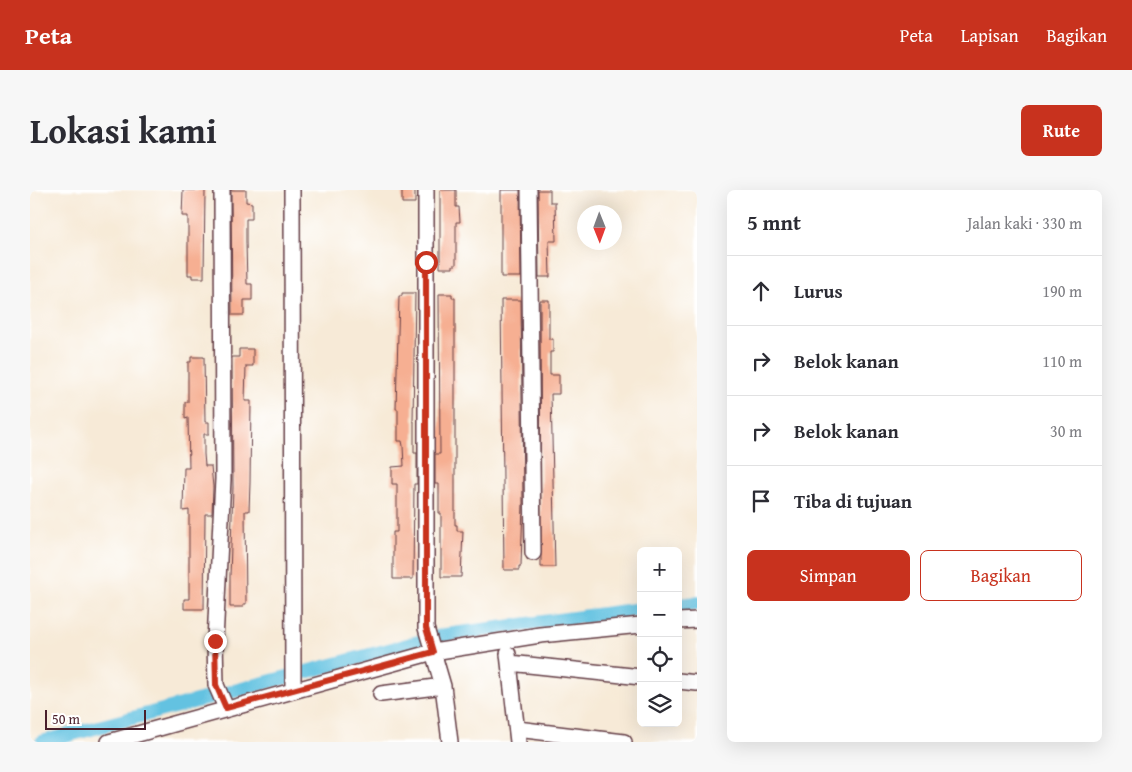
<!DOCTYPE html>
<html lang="id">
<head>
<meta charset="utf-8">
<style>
	:root { --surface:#fff; --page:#f7f7f7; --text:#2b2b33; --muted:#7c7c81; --line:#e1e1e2; --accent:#c8321e }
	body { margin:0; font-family:"Gentium Book Plus",serif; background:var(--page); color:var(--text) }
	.controls { position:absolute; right:15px; bottom:15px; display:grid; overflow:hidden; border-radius:8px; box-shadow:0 5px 20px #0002 }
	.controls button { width:45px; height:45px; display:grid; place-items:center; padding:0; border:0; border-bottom:1px solid var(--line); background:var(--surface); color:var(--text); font:25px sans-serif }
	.compass { position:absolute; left:547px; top:15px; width:45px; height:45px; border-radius:50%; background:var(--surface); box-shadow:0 5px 20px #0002; rotate:179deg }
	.scale { position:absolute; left:15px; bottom:12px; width:101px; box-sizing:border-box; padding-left:5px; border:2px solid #4a1f2b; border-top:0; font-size:14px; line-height:18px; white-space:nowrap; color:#4a1f2b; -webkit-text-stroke:4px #fff; paint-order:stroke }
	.stop { position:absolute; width:15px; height:15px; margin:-11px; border:4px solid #c8321e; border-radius:50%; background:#fff }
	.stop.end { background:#c8321e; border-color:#fff; box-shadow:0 1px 5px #0008 }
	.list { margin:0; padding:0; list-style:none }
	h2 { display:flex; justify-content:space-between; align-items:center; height:65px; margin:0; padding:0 20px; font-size:21px }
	h2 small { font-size:16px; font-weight:400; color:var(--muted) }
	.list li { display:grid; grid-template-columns:32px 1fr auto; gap:15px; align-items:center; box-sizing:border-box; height:70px; padding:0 20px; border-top:1px solid var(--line) }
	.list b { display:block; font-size:19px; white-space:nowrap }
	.list em { font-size:16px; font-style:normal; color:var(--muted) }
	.actions { display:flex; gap:10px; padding:15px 20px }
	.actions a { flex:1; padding:11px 0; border:1px solid var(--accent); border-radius:8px; text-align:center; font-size:18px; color:var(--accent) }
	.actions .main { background:var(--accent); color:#fff }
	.icon { flex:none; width:28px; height:28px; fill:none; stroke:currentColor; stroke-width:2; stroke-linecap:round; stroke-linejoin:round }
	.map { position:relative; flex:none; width:667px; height:552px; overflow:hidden; border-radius:8px }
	header { display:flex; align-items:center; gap:30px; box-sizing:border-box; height:70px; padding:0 25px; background:var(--accent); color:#fff }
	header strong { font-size:24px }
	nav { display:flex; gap:28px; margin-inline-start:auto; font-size:18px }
	.intro { display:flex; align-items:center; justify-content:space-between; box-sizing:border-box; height:120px; padding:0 30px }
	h1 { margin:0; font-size:35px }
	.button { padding:12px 22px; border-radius:8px; background:var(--accent); color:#fff; font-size:18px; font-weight:700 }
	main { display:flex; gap:30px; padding:0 30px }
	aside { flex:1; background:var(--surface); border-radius:8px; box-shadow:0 5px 20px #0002 }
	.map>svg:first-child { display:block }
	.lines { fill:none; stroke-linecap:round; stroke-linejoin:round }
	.canal { stroke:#63c2e1; stroke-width:14 }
	.building { fill:#f6af92 }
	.minor-casing { stroke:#643d45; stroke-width:18 }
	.minor { stroke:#fff; stroke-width:15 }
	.route { stroke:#c8321e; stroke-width:6 }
</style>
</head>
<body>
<header>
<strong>Peta</strong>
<nav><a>Peta</a><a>Lapisan</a><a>Bagikan</a></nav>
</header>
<div class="intro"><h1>Lokasi kami</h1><a class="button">Rute</a></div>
<main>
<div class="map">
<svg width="667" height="552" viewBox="0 0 667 552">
	<rect width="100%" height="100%" fill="#fff"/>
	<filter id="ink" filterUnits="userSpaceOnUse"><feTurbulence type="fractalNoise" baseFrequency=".02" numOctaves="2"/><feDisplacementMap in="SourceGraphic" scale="10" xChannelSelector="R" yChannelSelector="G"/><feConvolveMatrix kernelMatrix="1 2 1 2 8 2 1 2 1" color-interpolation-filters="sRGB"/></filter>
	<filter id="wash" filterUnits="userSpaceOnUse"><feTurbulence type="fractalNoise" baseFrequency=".0096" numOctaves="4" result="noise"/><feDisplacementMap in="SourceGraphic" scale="20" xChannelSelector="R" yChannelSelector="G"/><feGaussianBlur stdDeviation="1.12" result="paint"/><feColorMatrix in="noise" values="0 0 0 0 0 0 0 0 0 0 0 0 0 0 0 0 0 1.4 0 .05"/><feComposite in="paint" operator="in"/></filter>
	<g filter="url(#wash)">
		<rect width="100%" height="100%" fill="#f7ead7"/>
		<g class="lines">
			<path class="canal" d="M648,415L667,413
				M12,552L415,445L611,419"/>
		</g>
		<g id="blocks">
			<path class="building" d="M153,0H175L174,88H162V85H158V26H152Z
				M201,0H216V12L222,13V29H216V52L217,94H222V110H214V125H202Z
				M372,0H385V13H372Z
				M410,0H426V17H429L430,32H426V75H423V78H410Z
				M471,0H490L491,87H471Z
				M508,0H520V12H525L526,51H519L520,87H509Z
				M372,103H385L383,231H384V263H387V294H384L383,389H363V342H367V294H362V277L374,276L373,256L372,251H368V219H366L369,106H372Z
				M409,104H422V108H425V335H427V341H433L431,387H411V323H409V294H405V264H410Z
				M471,110H491L493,313L491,376H489V380H474Z
				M510,110H519V149H523V162H520V185H529V204H521L525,377H511Z
				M209,159H223V176H216L215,211H221L220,293L219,321H215L216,414H213V417H200V386L203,297L202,167H209Z
				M161,167H174L175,232H179V244H174V264L175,276H181L183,297L182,324H175L174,419H154V409H159V320L153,321L154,278H159L158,228L155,229V212H158V172H161Z"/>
		</g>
	</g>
	<g filter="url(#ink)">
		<use href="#blocks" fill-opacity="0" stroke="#643d45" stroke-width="1"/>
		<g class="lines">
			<g class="minor-casing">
				<path id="minor" d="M192,0L193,289L185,451L186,495L196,518
					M262,0L263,500
					M396,0V438L413,496L420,552
					M499,0L503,363
					M648,431L667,430
					M478,464L488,552
					M480,473L611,487
					M648,491L667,493
					M351,504L413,496
					M487,539L594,552
					M79,552L403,462L510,445L611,435"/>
			</g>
			<use href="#minor" class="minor"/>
		</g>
	</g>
	<g class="lines" filter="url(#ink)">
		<path class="route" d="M185,451L186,495L196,518L403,462L396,438V72"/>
	</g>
</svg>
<div class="controls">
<button>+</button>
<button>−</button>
<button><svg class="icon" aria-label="locate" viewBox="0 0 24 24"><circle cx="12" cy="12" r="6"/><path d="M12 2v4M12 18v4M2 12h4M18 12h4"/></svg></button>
<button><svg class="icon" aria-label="layers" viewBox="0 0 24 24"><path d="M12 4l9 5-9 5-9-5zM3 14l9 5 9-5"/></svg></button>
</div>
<svg class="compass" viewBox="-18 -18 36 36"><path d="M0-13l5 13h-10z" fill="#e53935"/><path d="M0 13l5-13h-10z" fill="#7c7c81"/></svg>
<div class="scale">50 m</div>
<div class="stop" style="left:396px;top:72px"></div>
<div class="stop end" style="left:185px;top:451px"></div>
</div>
<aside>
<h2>5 mnt<small>Jalan kaki · 330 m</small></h2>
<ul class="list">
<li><svg class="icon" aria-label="ahead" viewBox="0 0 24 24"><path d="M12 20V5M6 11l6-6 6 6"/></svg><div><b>Lurus</b></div><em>190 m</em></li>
<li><svg class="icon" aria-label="right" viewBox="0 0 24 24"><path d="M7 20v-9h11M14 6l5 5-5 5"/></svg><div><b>Belok kanan</b></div><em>110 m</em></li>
<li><svg class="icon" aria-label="right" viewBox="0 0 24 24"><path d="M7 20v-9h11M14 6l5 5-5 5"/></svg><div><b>Belok kanan</b></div><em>30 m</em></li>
<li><svg class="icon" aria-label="arrive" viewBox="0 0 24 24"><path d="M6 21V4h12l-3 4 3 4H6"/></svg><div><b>Tiba di tujuan</b></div></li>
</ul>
<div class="actions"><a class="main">Simpan</a><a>Bagikan</a></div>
</aside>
</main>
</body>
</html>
